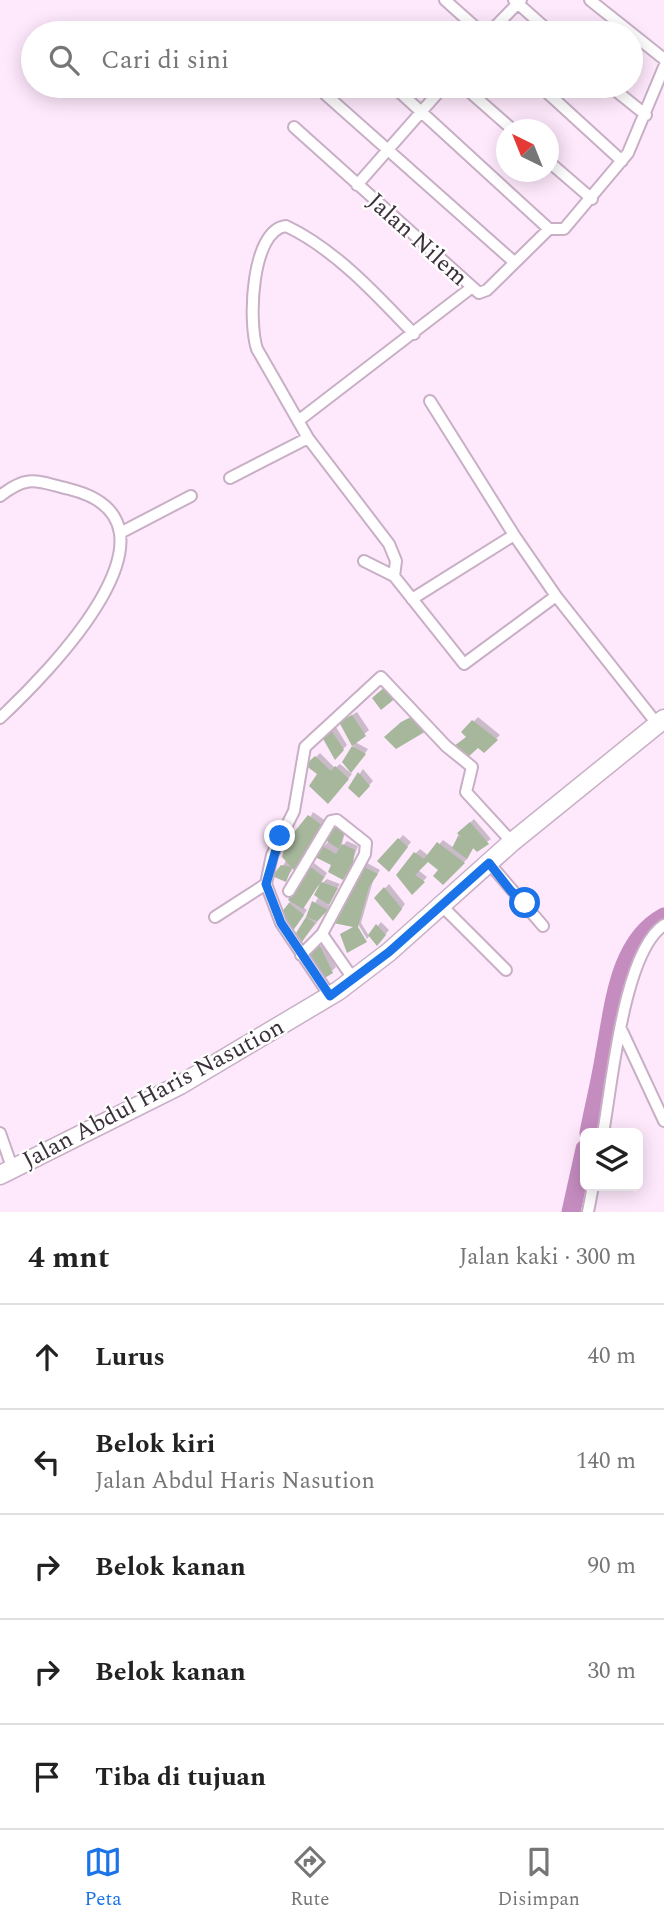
<!DOCTYPE html>
<html lang="id">
<head>
<meta charset="utf-8">
<style>
	:root { --surface:#fff; --page:#f6f6f6; --text:#222; --muted:#767676; --line:#e0e0e0; --accent:#1a73e8 }
	body { margin:0; font-family:Spectral,serif; background:var(--page); color:var(--text) }
	.controls { position:absolute; right:21px; bottom:21px; display:grid; overflow:hidden; border-radius:10px; box-shadow:0 4px 18px #0003 }
	.controls button { width:63px; height:63px; display:grid; place-items:center; padding:0; border:0; border-bottom:2px solid var(--line); background:var(--surface); color:var(--text); font:35px sans-serif }
	.compass { position:absolute; left:496px; top:119px; width:63px; height:63px; border-radius:50%; background:var(--surface); box-shadow:0 4px 18px #0003; rotate:317deg }
	.stop { position:absolute; width:21px; height:21px; margin:-16px; border:5px solid #1a73e8; border-radius:50%; background:#fff }
	.stop.end { background:#1a73e8; border-color:#fff; box-shadow:0 2px 7px #0008 }
	.list { margin:0; padding:0; list-style:none }
	h2 { display:flex; justify-content:space-between; align-items:center; height:91px; margin:0; padding:0 28px; font-size:30px }
	h2 small { font-size:23px; font-weight:400; color:var(--muted) }
	.list li { display:grid; grid-template-columns:46px 1fr auto; gap:21px; align-items:center; box-sizing:border-box; height:105px; padding:0 28px; border-top:2px solid var(--line) }
	.list b { display:block; font-size:26px; white-space:nowrap }
	.list p { margin:0; font-size:23px; white-space:nowrap; color:var(--muted) }
	.list em { font-size:23px; font-style:normal; color:var(--muted) }
	.icon { flex:none; width:38px; height:38px; fill:none; stroke:currentColor; stroke-width:2; stroke-linecap:round; stroke-linejoin:round }
	.map { position:relative; flex:none; width:664px; height:1212px; overflow:hidden }
	.search { position:absolute; background:var(--surface); box-shadow:0 4px 18px #0003; left:21px; right:21px; top:21px; height:77px; display:flex; align-items:center; gap:18px; box-sizing:border-box; padding:0 24px; border-radius:38px; color:var(--muted); font-size:26px }
	.sheet { height:616px; background:var(--surface) }
	nav { display:flex; justify-content:space-around; align-items:center; box-sizing:border-box; height:98px; border-top:2px solid var(--line); background:var(--surface); font-size:19px; color:var(--muted) }
	nav a { display:grid; justify-items:center; gap:4px }
	nav .on { color:var(--accent) }
	.map>svg:first-child { display:block }
	.shadow { fill:#0003 }
	.lines { fill:none; stroke-linecap:round; stroke-linejoin:round }
	.river { stroke:#c58cc0; stroke-width:19 }
	.building { fill:#a6b79c }
	.minor-casing { stroke:#c8afc5; stroke-width:14 }
	.primary-casing { stroke:#c8afc5; stroke-width:21 }
	.minor { stroke:#fff; stroke-width:10 }
	.primary { stroke:#fff; stroke-width:18 }
	.route { stroke:#1a73e8; stroke-width:9 }
	.labels { text-anchor:middle; stroke-width:5; stroke-linejoin:round; paint-order:stroke }
	.street-label { font-size:24px; fill:#3b313a; stroke:#fefefe }
</style>
</head>
<body>
<div class="map">
<svg width="664" height="1212" viewBox="0 0 664 1212">
	<rect width="100%" height="100%" fill="#fee9fc"/>
	<path class="shadow" d="M357,712L369,730L355,742L368,749L355,767L344,761L354,747L341,722Z
		M478,717L500,735L484,751L463,732Z
		M336,727L347,745L335,757L328,733Z
		M320,753L335,768L340,764L352,774L332,798L319,774L308,765Z
		M363,769L373,781L359,796L350,788Z
		M313,812L326,821L285,880L283,866Z
		M474,819L491,839L477,849L474,847L467,859L443,883L440,870L428,859L418,870L427,877L413,892L398,875L416,853L420,849L429,856L443,840L454,848L459,833Z
		M336,822L347,826L341,847L347,841L358,846L347,874L333,864L323,847L330,840L324,837Z
		M403,835L411,842L392,866L380,861Z
		M314,863L327,873L320,885L327,879L340,884L327,904L330,906L306,936L298,933L319,896L320,887L318,885L303,907L307,910L296,926L282,914Z
		M367,863L380,870L373,881L361,923L369,936L381,922L389,930L381,940L370,935L367,939L355,919L352,921L339,913Z
		M389,884L405,904L397,915L376,898Z
		M324,944L336,967L332,971L311,950Z"/>
	<g class="lines">
		<path class="river" d="M589,1133C594,1106 601,1080 605,1053C614,1007 618,942 664,917
			M571,1212L585,1149"/>
	</g>
	<path class="building" d="M387,685L397,697L381,710L372,698Z
		M417,714L428,730L396,749L384,737L401,722Z
		M352,715L366,736L352,746L339,722Z
		M472,720L498,740L484,753L478,748L466,759L454,746L466,737L461,732Z
		M331,730L344,750L335,760L322,737Z
		M352,746L366,754L351,773L342,762Z
		M315,756L331,771L335,766L349,779L328,804L309,786L317,774L305,765Z
		M358,772L370,786L359,798L348,788Z
		M308,815L323,826L294,870L282,857L286,842Z
		M470,822L489,844L477,852L473,848L467,859L452,848L458,836L462,838L457,833Z
		M330,825L345,830L339,849L321,837Z
		M398,838L408,847L389,872L377,861Z
		M437,842L465,863L443,885L433,876L438,870L428,862L415,875L425,882L412,895L396,875L414,852L424,859Z
		M342,844L355,850L353,863L343,880L328,872L331,865L313,856L322,846L336,854Z
		M281,865L292,867L286,882L272,876Z
		M309,866L324,877L303,909L288,900Z
		M362,866L378,874L369,887L358,927L367,942L347,953L340,934L353,927L333,923L338,912L341,914Z
		M321,882L338,888L329,905L314,895Z
		M384,887L402,909L393,921L374,898Z
		M312,901L328,910L317,921L306,917Z
		M289,903L304,915L292,932L280,914Z
		M306,917L315,923L302,942L296,933Z
		M376,924L386,935L377,946L368,935Z
		M320,946L333,973L323,979L305,954Z"/>
	<g class="lines">
		<g class="minor-casing">
			<path id="minor" d="M445,0L482,33
				M514,0L551,33
				M590,0L664,59
				M489,33L521,0
				M324,86L325,94L513,261
				M393,86L549,229
				M463,86L513,130
				M540,86L622,161
				M610,86L646,115
				M294,127L479,293L487,290L549,229H564L628,153L664,67
				M548,161L592,199
				M357,185L444,86
				M430,401L514,535L556,596
				M298,421L471,288
				M308,438L389,544L396,561L394,576
				M230,478L308,438L257,349C248,322 251,230 286,226C335,249 377,295 414,334
				M0,496C28,474 36,481 69,489C200,521 45,676 0,718
				M120,533L191,496
				M364,561L394,576L464,664L556,596L658,725
				M412,599L514,535
				M489,863L543,926
				M289,891L331,821L337,820L366,843L365,854L322,934L301,955
				M441,905L506,970
				M215,917L266,884
				M322,934L354,980
				M330,996L281,923L266,884L272,855L294,811L305,747L381,677L446,746L472,767L466,792L512,842
				M622,1031L664,1121
				M0,1133L12,1167
				M603,1133C612,1085 623,952 664,925
				M588,1212L593,1186"/>
		</g>
		<g class="primary-casing">
			<path id="primary" d="M0,1175L180,1085L338,991L389,952L512,842L664,719"/>
		</g>
		<use href="#minor" class="minor"/>
		<use href="#primary" class="primary"/>
	</g>
	<g class="lines">
		<path class="route" d="M280,836L266,884L281,923L330,996L389,952L489,863L511,891L525,903"/>
	</g>
	<g class="labels">
		<g class="street-label">
			<text transform="translate(418 239) rotate(42)" y="8">Jalan Nilem</text>
			<text transform="translate(153 1093) rotate(-28)" y="8">Jalan Abdul Haris Nasution</text>
		</g>
	</g>
</svg>
<div class="controls">
<button><svg class="icon" aria-label="layers" viewBox="0 0 24 24"><path d="M12 4l9 5-9 5-9-5zM3 14l9 5 9-5"/></svg></button>
</div>
<svg class="compass" viewBox="-18 -18 36 36"><path d="M0-13l5 13h-10z" fill="#e53935"/><path d="M0 13l5-13h-10z" fill="#767676"/></svg>
<div class="stop" style="left:525px;top:903px"></div>
<div class="stop end" style="left:280px;top:836px"></div>
<div class="search"><svg class="icon" aria-label="search" viewBox="0 0 24 24"><circle cx="10" cy="10" r="6"/><path d="M15 15l6 6"/></svg>Cari di sini</div>
</div>
<section class="sheet">
<h2>4 mnt<small>Jalan kaki · 300 m</small></h2>
<ul class="list">
<li><svg class="icon" aria-label="ahead" viewBox="0 0 24 24"><path d="M12 20V5M6 11l6-6 6 6"/></svg><div><b>Lurus</b></div><em>40 m</em></li>
<li><svg class="icon" aria-label="left" viewBox="0 0 24 24"><path d="M17 20v-9H6M10 6l-5 5 5 5"/></svg><div><b>Belok kiri</b><p>Jalan Abdul Haris Nasution</p></div><em>140 m</em></li>
<li><svg class="icon" aria-label="right" viewBox="0 0 24 24"><path d="M7 20v-9h11M14 6l5 5-5 5"/></svg><div><b>Belok kanan</b></div><em>90 m</em></li>
<li><svg class="icon" aria-label="right" viewBox="0 0 24 24"><path d="M7 20v-9h11M14 6l5 5-5 5"/></svg><div><b>Belok kanan</b></div><em>30 m</em></li>
<li><svg class="icon" aria-label="arrive" viewBox="0 0 24 24"><path d="M6 21V4h12l-3 4 3 4H6"/></svg><div><b>Tiba di tujuan</b></div></li>
</ul>
</section>
<nav>
<a class="on"><svg class="icon" aria-label="map" viewBox="0 0 24 24"><path d="M3 6l6-2 6 2 6-2v14l-6 2-6-2-6 2zM9 4v14M15 6v14"/></svg>Peta</a>
<a><svg class="icon" aria-label="directions" viewBox="0 0 24 24"><path d="M12 3l9 9-9 9-9-9zM9 14v-3h6M13 9l2 2-2 2"/></svg>Rute</a>
<a><svg class="icon" aria-label="saved" viewBox="0 0 24 24"><path d="M7 4h10v16l-5-4-5 4z"/></svg>Disimpan</a>
</nav>
</body>
</html>
